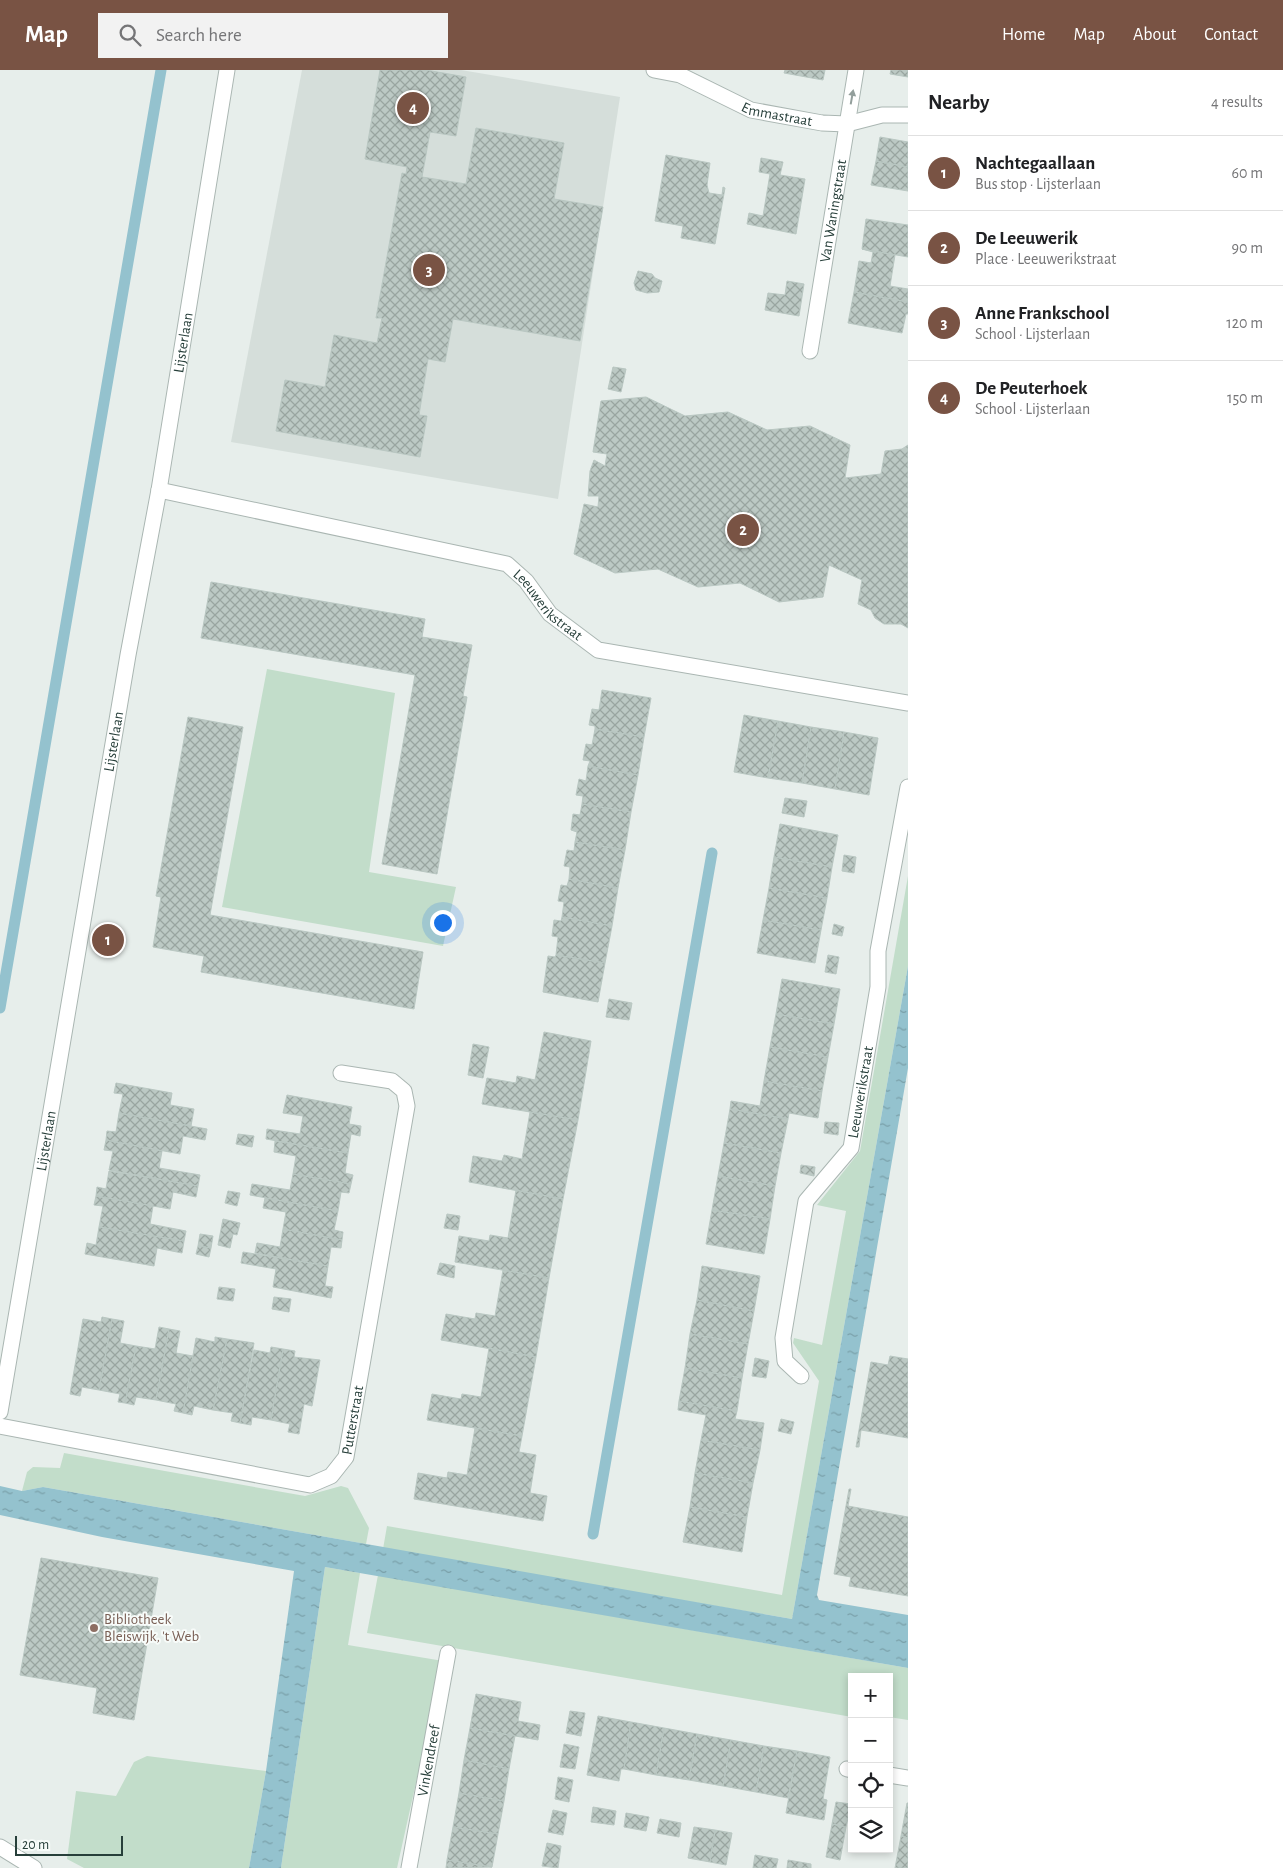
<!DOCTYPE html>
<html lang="en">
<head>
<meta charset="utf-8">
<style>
	:root { --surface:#fff; --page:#f2f2f2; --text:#202124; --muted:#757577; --line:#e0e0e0; --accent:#795344 }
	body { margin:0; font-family:"Alegreya Sans",sans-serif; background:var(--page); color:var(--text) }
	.controls { position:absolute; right:15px; bottom:15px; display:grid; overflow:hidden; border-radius:0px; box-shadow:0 2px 8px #0003 }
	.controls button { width:45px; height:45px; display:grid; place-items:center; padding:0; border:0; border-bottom:1px solid var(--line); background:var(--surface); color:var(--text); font:25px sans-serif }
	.scale { position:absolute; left:15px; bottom:12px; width:108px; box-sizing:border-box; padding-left:5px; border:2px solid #273f3a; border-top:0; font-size:14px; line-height:18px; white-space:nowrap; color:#273f3a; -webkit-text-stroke:4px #f7fbf9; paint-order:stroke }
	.you { position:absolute; left:442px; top:852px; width:18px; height:18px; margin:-12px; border:4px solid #fff; border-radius:50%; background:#1a73e8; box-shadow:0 0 0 8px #1a73e833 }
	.badge { display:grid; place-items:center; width:32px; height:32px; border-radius:50%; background:var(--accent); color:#fff; font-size:16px; font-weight:700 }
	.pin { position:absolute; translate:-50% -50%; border:2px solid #fff; box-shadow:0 1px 5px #0006 }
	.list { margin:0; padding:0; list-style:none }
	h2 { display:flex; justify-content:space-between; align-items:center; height:65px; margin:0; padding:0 20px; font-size:21px }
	h2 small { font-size:16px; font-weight:400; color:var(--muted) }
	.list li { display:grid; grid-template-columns:32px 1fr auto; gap:15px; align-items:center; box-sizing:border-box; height:75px; padding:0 20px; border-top:1px solid var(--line) }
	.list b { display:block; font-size:19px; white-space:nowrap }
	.list p { margin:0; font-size:16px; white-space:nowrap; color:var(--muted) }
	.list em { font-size:16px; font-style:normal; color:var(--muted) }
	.icon { flex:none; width:28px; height:28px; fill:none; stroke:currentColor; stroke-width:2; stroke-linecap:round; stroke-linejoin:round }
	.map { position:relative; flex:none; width:908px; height:1798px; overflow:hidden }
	header { display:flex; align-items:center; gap:30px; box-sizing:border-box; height:70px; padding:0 25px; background:var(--accent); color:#fff }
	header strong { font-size:24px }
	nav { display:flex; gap:28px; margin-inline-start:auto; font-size:18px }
	.search { width:350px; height:45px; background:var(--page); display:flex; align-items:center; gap:12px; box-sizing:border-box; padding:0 18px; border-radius:0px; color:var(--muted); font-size:19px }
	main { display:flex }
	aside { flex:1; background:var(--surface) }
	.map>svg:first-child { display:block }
	.built { fill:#d5deda }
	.green { fill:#c2ddca }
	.water { fill:url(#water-ripples) }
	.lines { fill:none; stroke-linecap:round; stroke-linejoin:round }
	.stream { stroke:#94c2ce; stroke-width:11 }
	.building { fill:url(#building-cross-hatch); stroke:#b9c7c2 }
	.minor-casing { stroke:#aab6b2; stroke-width:17 }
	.minor { stroke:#fff; stroke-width:15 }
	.oneway { fill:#939f9c }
	.education-dot { fill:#8d6e63; stroke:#f7fbf9; stroke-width:2 }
	.labels { text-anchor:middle; stroke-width:4; stroke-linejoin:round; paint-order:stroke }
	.street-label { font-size:15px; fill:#273f3a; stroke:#f7fbf9 }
	.education-label { font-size:15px; fill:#785e54; stroke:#f7fbf9; text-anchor:start }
</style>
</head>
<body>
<header>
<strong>Map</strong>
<div class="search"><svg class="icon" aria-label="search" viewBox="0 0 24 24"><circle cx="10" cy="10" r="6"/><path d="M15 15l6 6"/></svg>Search here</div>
<nav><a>Home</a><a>Map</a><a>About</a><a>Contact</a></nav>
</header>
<main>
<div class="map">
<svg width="908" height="1798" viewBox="0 0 908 1798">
	<defs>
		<pattern id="water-ripples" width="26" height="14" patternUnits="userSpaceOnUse" patternTransform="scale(1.25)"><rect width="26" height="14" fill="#94c2ce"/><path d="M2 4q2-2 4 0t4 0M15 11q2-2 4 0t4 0" fill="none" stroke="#799fa8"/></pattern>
		<pattern id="building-cross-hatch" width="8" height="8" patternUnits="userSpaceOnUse" patternTransform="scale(1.25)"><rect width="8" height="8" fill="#bcc9c4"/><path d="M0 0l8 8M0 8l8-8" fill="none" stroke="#99a5a0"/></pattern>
	</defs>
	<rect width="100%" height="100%" fill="#e7eeeb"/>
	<path class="built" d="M302,0H461L620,27L558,429L231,372Z"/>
	<path class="green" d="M267,599L395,623L369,802L456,817L443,876L222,837Z
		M908,806V896L792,1549L383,1479L387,1456L782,1525L819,1311L793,1273L794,1268L822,1275L846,1141L817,1135L860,1081Z
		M64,1383L305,1426L341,1416L348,1418L369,1458L366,1474L43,1417L22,1421L27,1402L33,1397L60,1398Z
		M325,1497L360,1503L348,1575L443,1591L397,1798H281Z
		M378,1505L908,1598V1650L889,1647V1607H852V1647L367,1563Z
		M147,1686L266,1701L249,1798H84L67,1789L76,1721L116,1726L134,1692Z"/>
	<path class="water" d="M908,896V998L817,1525L819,1530L908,1545V1598L325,1497L281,1798H249L266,1701L294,1501L102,1467L0,1445V1416L22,1421L43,1417L792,1549Z"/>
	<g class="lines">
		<path class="stream" d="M0,938L161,0
			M593,1464L712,783"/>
	</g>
	<path class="building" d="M380,0H426L466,7L456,66L430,62L422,107L466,114L476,58L564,73L554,129L603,137L580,271L453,249L445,292L428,289L419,345L427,346L420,387L276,361L285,310L325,317L334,265L377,273L382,248H376L402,103L406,104L407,97L365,89Z
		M785,0H825L823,10L784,3Z
		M891,0H908V7L890,4Z
		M880,67L908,72V97L876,91Z
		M666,85L710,93L707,115L709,123L722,125L723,117L725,118L715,174L681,168L683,156L655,151Z
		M761,88L783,92L780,105L805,109L796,164L747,154L749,143L763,146L770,104L759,102Z
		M876,91L908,97V121L871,115Z
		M866,149L908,155V187L862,179Z
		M862,179L895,185L890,216L908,219V232L854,222L859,191L871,193L873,182Z
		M638,201L652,204L655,208L662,211L659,222L647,223L636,220L634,213Z
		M787,211L804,214L799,246L765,240L768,223L785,225Z
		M854,222L908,232V244H906L902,263L848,253Z
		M613,297L626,299L621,322L608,319Z
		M646,327L685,346L728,342L767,360L810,356L850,375L845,408L881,404L885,381L902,379L908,375V558L901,554H884L875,548L871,540L858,534L862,510L829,495L823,527L779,532L740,513L698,517L658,499L615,503L574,484L584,434L598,437L599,426H588L590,401L594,390L605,396L607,384L593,382L601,331Z
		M211,512L425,549L422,567L472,575L463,626L467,627L437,804L382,794L415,605L201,568Z
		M602,620L651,628L644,667L595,659V656L589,655L592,639L599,640Z
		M744,645L778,651L768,708L734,702Z
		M188,647L243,657L210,845L423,882L414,939L201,902L204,886L153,877L161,827L156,826Z
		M778,651L811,657L802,713L768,708Z
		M811,657L844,662L835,719L802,713Z
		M595,659L644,667L638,705L588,696L590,691L583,690L586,674L592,675Z
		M844,662L878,668L869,725L835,719Z
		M588,696L638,705L631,742L582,734L583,726L576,725L579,709L586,711Z
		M785,728L807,731L804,747L782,743Z
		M582,734L631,742L625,780L575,772L577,762L571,760L573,744L580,745Z
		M780,754L838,765L832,797L774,787Z
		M575,772L625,780L618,818L569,809L570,797L564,796L567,780L574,781Z
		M844,785L856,787L854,803L842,801Z
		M774,787L832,797L827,828L769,818Z
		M569,809L618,818L612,856L562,847L564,832L558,831L561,815L567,816Z
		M769,818L827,828L821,860L763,850Z
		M562,847L612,856L605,893L556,885L558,867L552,866L554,850L561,851Z
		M763,850L821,860L815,893L757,883Z
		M834,854L844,857L842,866L832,864Z
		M556,885L605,893L598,932L543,922L548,886L555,887Z
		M828,885L839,887L836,904L825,902Z
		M782,909L840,919L834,954L776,944Z
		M609,929L632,933L629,950L606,947Z
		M776,944L834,954L828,987L770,977Z
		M544,962L591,971L578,1050L482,1034L487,1008L516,1013L517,1006L535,1010Z
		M473,974L489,977L483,1008L468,1005Z
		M770,977L828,987L822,1021L764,1011Z
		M764,1011L822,1021L818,1048L789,1043L788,1049L730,1039L731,1031L760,1036Z
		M116,1013L172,1023L170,1035L194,1039L191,1056L119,1043L123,1024L114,1023Z
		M287,1025L352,1037L349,1054L361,1056L360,1066L351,1064L348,1083L266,1069L267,1059L300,1064L303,1046L283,1043Z
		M730,1039L788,1049L781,1083L724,1073Z
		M530,1042L578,1050L563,1129L469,1112L473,1086L502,1091L504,1085L522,1089Z
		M119,1043L207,1059L205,1070L183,1066L180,1084L106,1070L107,1061L116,1062Z
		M825,1052L839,1053L838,1065L824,1063Z
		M238,1064L254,1066L252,1077L236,1074Z
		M106,1070L162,1081L159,1098L200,1105L198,1116L109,1100L113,1081L104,1080Z
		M275,1071L348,1083L345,1103L353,1105L351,1114L293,1104L296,1086L274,1082Z
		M724,1073L781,1083L775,1116L718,1106Z
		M801,1095L815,1097L814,1106L800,1103Z
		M109,1101L198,1116L196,1127L173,1122L170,1139L96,1126L97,1117L106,1119Z
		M293,1104L351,1114L349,1123L341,1122L338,1141L250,1125L252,1114L290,1120Z
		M718,1106L775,1116L770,1149L712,1140Z
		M516,1120L563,1129L549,1208L455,1192L459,1166L489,1171L490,1165L508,1168Z
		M228,1121L240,1123L237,1136L225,1133Z
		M96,1126L153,1136L150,1154L186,1161L184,1171L99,1157L103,1136L94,1135Z
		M265,1128L338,1141L334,1160L343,1162L342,1170L283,1159L286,1142L263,1138Z
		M712,1140L770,1149L764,1184L706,1174Z
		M447,1144L460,1146L458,1160L444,1158Z
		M223,1149L240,1153L237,1165L233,1164L230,1178L218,1175Z
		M99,1157L184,1171L182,1183L157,1178L154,1196L85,1184L87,1173L96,1175Z
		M283,1159L342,1170L341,1178L331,1177L328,1196L255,1183L257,1173L280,1177Z
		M200,1164L213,1166L211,1178L198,1176Z
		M198,1176L211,1178L209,1187L196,1184Z
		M243,1182L328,1196L325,1216L333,1217L331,1228L273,1217L276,1199L241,1193Z
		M440,1193L455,1196L454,1208L437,1204Z
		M702,1196L760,1206L754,1241L697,1230Z
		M503,1200L549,1208L536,1287L441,1270L446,1244L475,1249L476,1243L495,1246Z
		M219,1217L235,1219L233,1231L217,1229Z
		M274,1227L291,1229L289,1242L272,1239Z
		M697,1230L754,1241L748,1274L690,1264Z
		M102,1247L112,1249L99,1320L82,1317L80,1326L70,1324L83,1249L101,1252Z
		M112,1249L124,1251L120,1273L136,1276L125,1333L118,1332L120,1324L99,1320Z
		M159,1257L169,1259L156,1330L136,1327L134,1335L125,1333L136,1276L155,1279Z
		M169,1259L180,1261L176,1283L193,1286L183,1343L174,1341L176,1334L156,1330Z
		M690,1264L748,1274L742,1308L685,1298Z
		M215,1267L227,1269L213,1340L194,1336L192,1345L183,1343L196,1268L215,1272Z
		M227,1269L254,1273L240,1353L231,1351L233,1343L213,1340Z
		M271,1277L283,1279L271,1350L252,1347L251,1355L240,1353L254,1280L270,1283Z
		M489,1278L536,1287L522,1366L427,1350L432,1324L461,1329L462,1324L481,1327Z
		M283,1279L295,1281L294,1287L320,1290L312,1336L304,1334L299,1364L288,1362L290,1354L271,1350Z
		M890,1286L908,1289V1368L861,1360L859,1377H856L871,1292L888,1295Z
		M755,1288L769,1291L766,1308L752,1306Z
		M685,1298L742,1308L737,1341L679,1331Z
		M679,1331L737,1341L735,1349L764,1353L760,1380L701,1370L706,1345L678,1340Z
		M781,1349L794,1352L791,1364L778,1361Z
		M475,1358L522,1366L519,1382L536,1385L530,1423L547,1426L543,1451L414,1429L418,1403L447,1408L448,1402L467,1405Z
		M701,1370L760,1380L753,1413L695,1403Z
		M695,1403L753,1413L747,1447L690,1437Z
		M849,1419H851L848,1436L908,1447V1526L849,1516L851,1507L834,1504Z
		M690,1437L747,1447L742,1482L683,1472Z
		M41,1488L158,1508L134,1650L93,1643L97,1618L20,1605Z
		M476,1624L521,1632L518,1651L540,1655L538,1670L470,1658Z
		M570,1641L585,1643L581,1666L566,1663Z
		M598,1646L631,1652L624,1699H621L619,1711L587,1705Z
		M631,1652L664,1658L656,1705L624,1699Z
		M470,1658L515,1666L509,1699L464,1690Z
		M664,1658L697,1664L689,1710L656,1705Z
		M697,1664L731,1670L723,1716L689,1710Z
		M731,1670L764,1676L756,1722L723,1716Z
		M564,1674L579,1677L575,1699L560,1697Z
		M764,1676L797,1681L788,1728L756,1722Z
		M797,1681L830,1687L823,1729L827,1730L824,1750L786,1743Z
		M464,1690L509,1699L504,1731L459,1723Z
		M558,1707L573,1710L569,1732L555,1729Z
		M459,1723L504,1731L498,1764L453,1757Z
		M836,1732L851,1734L846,1757L832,1754Z
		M907,1733H908V1768L901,1766Z
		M593,1737L616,1741L614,1755L591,1752Z
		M553,1740L567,1743L563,1765L548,1762Z
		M626,1743L649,1747L646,1761L624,1757Z
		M660,1749L681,1753L679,1767L657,1763Z
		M832,1754L846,1757L840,1790L826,1787Z
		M453,1757L498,1764L492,1797L447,1790Z
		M694,1757L715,1760L710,1792L688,1788Z
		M715,1760L732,1763L726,1795L710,1792Z
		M901,1766L908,1768V1798H895Z
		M547,1773L561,1776L558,1798L542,1796Z
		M755,1785L778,1789L776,1798H753Z
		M447,1790L492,1797L446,1798Z
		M788,1790L811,1794V1798H787Z"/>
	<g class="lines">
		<g class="minor-casing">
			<g id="minor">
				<path id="s1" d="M654,0L680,5L751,40L822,53L847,54L882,45H908"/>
				<path id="s2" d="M810,281L856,0"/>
				<path id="s3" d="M159,420L507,494L526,511L550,544L598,580L908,633"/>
				<path id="s4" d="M801,1306L785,1291L783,1268L806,1131L851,1078L878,917V881L908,717"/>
				<path id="s5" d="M0,1342L128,585L159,420L227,0"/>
				<path id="s6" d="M0,1356L310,1415L331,1406L346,1387L407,1036L404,1021L392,1011L341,1003"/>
				<path d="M847,1699L852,1700"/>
				<path d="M889,1705L908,1708"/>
				<path d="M0,1777L34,1798"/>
				<path id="s7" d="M409,1798L448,1583"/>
			</g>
		</g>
		<use href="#minor" class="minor"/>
	</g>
	<defs><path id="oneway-solid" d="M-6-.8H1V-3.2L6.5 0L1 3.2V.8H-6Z" transform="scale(1.25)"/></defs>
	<use class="oneway" href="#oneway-solid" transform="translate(852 27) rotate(-80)"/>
	<circle class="education-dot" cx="94" cy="1558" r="5"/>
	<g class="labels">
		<g class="street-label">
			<text dy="5" stroke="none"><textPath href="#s1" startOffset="132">Emmastraat</textPath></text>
			<text dy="5" stroke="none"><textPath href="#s2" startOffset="142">Van Waningstraat</textPath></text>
			<text dy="5" stroke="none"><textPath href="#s5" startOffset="1085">Lijsterlaan</textPath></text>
			<text dy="5" stroke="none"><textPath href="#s3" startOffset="414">Leeuwerikstraat</textPath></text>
			<text dy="5" stroke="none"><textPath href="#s5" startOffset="680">Lijsterlaan</textPath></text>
			<text dy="5" stroke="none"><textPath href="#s4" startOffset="310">Leeuwerikstraat</textPath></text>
			<text dy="5" stroke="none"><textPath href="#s5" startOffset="275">Lijsterlaan</textPath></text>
			<text dy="5" stroke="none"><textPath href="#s6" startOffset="400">Putterstraat</textPath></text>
			<text dy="5" stroke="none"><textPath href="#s7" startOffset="109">Vinkendreef</textPath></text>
		</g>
		<g class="education-label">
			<text x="104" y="1554">Bibliotheek<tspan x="104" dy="17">Bleiswijk, 't Web</tspan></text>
		</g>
	</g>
</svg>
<div class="controls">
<button>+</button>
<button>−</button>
<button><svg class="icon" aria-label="locate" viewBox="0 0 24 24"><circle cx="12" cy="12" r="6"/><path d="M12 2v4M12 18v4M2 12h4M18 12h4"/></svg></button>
<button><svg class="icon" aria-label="layers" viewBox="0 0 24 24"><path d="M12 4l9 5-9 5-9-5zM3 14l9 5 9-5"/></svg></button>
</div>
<div class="scale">20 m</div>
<div class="you"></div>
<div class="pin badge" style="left:108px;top:870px">1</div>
<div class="pin badge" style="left:743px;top:460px">2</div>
<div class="pin badge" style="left:429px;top:200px">3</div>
<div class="pin badge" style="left:413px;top:38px">4</div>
</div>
<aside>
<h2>Nearby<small>4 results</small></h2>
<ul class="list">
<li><span class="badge">1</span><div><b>Nachtegaallaan</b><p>Bus stop · Lijsterlaan</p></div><em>60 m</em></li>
<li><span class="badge">2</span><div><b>De Leeuwerik</b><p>Place · Leeuwerikstraat</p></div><em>90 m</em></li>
<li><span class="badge">3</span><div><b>Anne Frankschool</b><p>School · Lijsterlaan</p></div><em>120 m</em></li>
<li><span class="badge">4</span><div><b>De Peuterhoek</b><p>School · Lijsterlaan</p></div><em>150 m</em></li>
</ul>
</aside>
</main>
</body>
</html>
